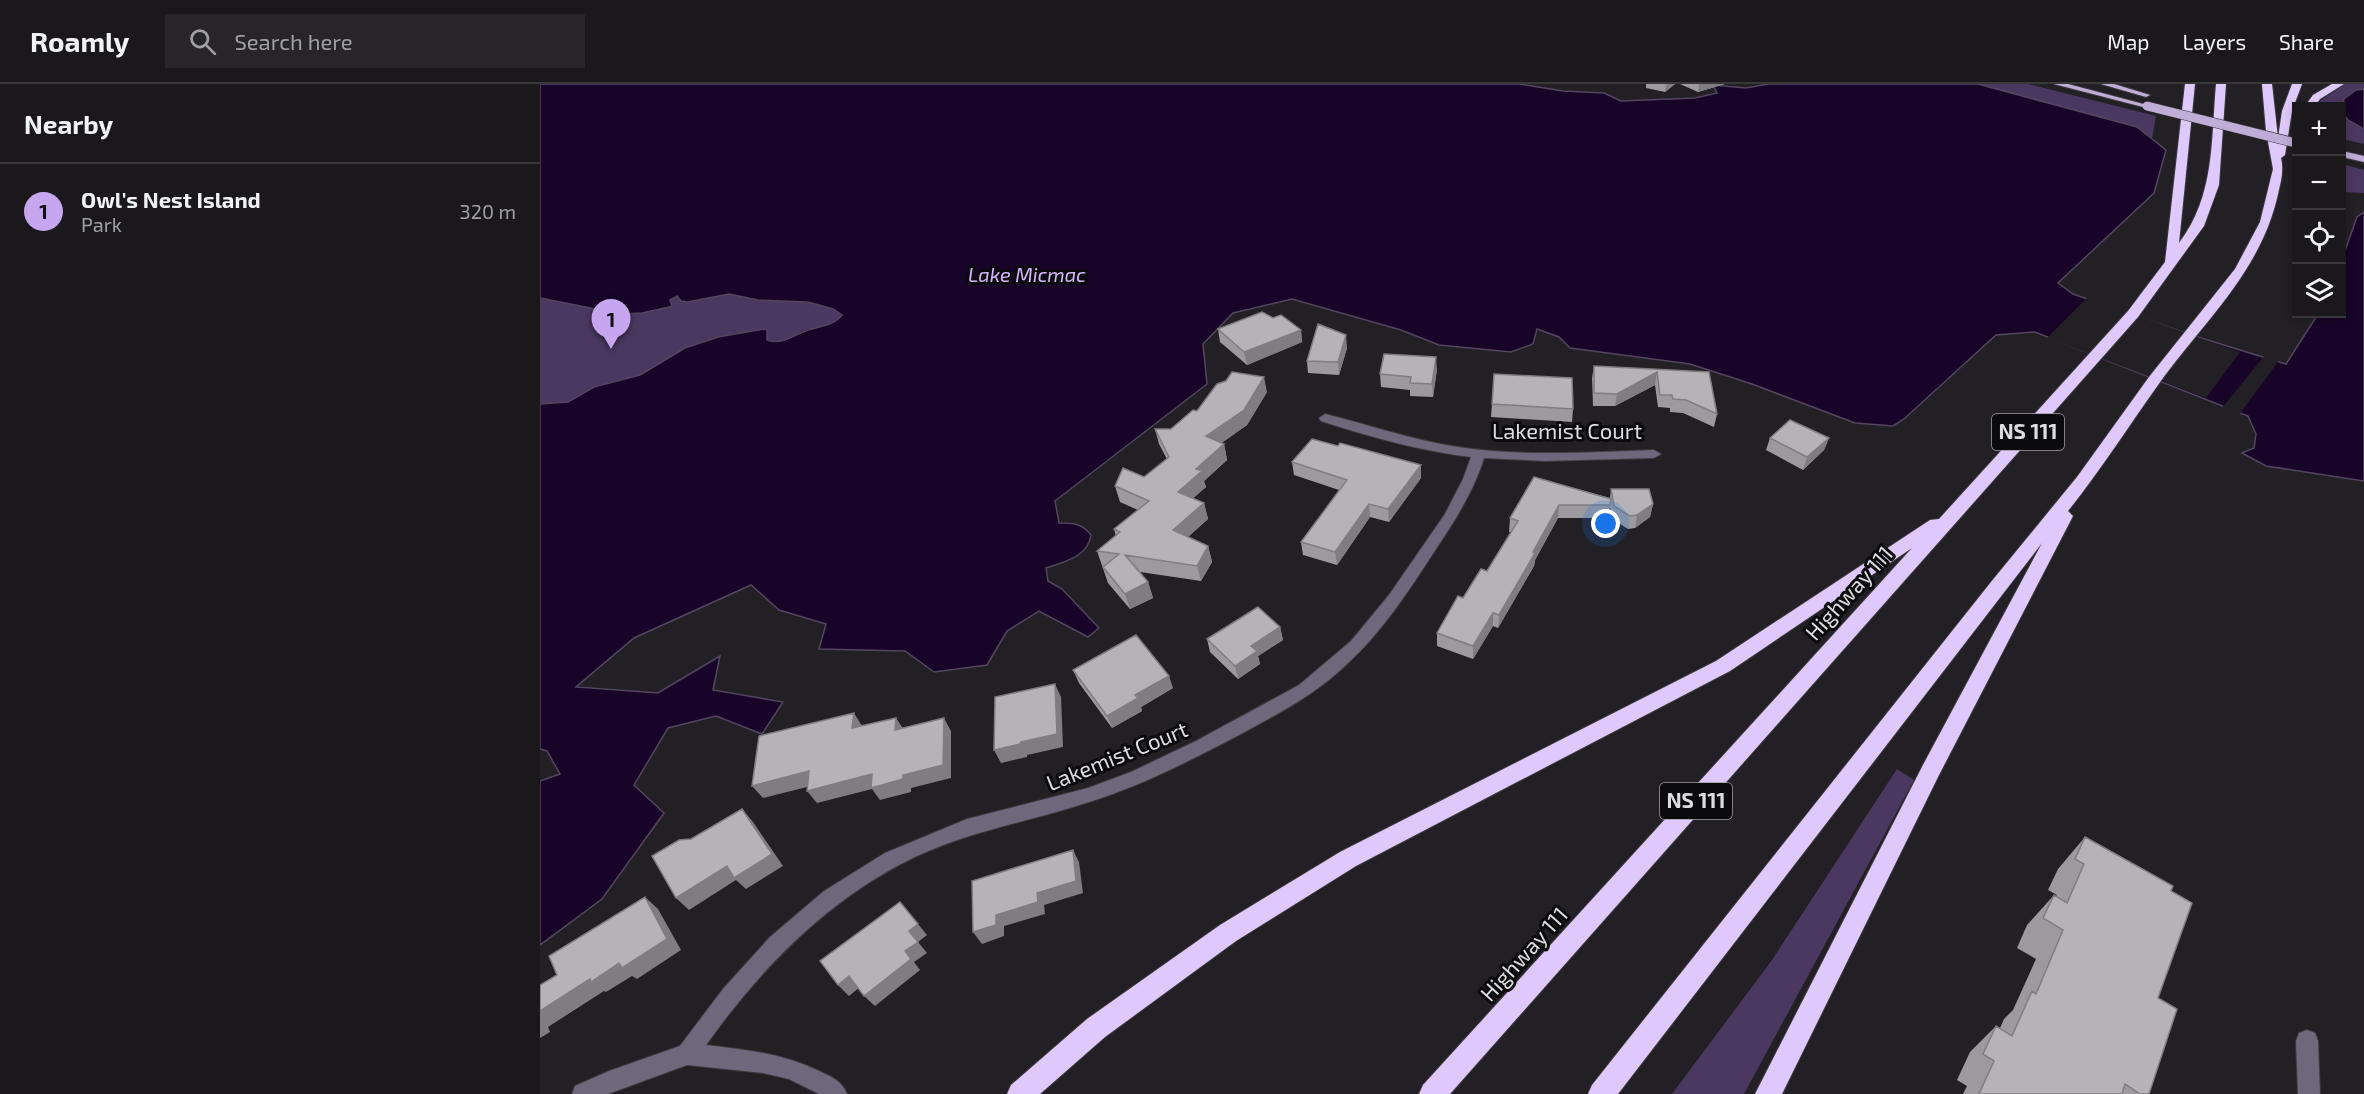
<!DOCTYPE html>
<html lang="en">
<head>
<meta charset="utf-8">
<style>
	:root { --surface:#1a181b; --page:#272528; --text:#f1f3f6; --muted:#9fa0a3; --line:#38373a; --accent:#c7a6f0 }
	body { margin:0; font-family:"Exo 2",sans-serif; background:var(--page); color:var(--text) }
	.controls { position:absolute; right:18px; top:18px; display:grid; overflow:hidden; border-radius:0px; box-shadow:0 3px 9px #0003 }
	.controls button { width:54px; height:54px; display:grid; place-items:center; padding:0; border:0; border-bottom:2px solid var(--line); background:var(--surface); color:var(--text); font:30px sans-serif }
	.you { position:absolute; left:1066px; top:440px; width:21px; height:21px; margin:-15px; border:4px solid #fff; border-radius:50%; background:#1a73e8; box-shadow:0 0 0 9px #1a73e833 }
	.badge { display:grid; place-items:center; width:39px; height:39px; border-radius:50%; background:var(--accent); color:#111; font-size:20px; font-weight:700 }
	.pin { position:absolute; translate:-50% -50px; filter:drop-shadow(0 2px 3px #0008) }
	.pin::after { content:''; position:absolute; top:32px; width:21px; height:18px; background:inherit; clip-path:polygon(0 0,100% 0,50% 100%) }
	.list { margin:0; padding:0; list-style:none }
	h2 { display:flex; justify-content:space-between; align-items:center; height:78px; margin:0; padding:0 24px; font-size:26px }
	h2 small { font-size:20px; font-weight:400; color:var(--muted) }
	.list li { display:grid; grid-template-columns:39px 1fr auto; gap:18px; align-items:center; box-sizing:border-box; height:96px; padding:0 24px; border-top:2px solid var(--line) }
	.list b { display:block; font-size:22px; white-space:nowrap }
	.list p { margin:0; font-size:20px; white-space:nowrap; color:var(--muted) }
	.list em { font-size:20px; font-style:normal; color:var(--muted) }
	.icon { flex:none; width:33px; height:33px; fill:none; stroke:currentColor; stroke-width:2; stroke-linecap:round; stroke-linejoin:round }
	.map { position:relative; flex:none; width:1824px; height:1010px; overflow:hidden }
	header { display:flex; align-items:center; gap:36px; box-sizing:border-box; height:84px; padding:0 30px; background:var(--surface); border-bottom:2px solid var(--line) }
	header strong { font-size:28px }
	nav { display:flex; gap:33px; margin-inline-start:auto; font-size:21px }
	.search { width:420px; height:54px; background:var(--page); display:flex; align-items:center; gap:15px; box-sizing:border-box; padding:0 21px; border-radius:0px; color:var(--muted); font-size:22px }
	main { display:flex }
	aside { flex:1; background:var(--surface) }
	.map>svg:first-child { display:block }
	.green { fill:#4b3861 }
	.water { fill:#180429; stroke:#53455f; stroke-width:1.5 }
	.pier { fill:#222024 }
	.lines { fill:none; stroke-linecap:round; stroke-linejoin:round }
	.minor-casing { stroke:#3c3a3e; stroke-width:2 }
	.major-casing { stroke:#3c3a3e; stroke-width:2 }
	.highway-casing { stroke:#3c3a3e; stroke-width:2 }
	.minor { fill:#6f677b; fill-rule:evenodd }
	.major { fill:#bfadd7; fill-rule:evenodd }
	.highway { fill:#dfc9fc; fill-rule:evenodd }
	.major-bridge-casing { stroke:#3c3a3e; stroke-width:10; stroke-linecap:butt }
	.major-bridge { stroke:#bfadd7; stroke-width:9 }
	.wall { fill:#9c9a9e }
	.shaded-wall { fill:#7f7d81 }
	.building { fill:#b5b3b8; stroke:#7f7d81; stroke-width:1.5 }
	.labels { text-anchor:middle; stroke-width:6; stroke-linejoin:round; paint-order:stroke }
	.far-water-label { font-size:20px; font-style:italic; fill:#d5b5fd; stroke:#0b0a0c }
	.shield { fill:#0b0a0c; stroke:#9e9d9f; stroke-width:1.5 }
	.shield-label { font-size:21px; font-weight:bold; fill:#dddcde }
	.street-label { font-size:22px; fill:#dddcde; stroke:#0b0a0c }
</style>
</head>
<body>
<header>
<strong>Roamly</strong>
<div class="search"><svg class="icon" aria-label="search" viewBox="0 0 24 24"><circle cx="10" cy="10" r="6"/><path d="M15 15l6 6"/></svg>Search here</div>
<nav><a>Map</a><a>Layers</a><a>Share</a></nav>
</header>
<main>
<aside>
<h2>Nearby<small></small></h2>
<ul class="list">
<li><span class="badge">1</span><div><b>Owl's Nest Island</b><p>Park</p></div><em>320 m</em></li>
</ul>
</aside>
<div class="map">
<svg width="1824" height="1010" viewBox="0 0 1824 1010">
	<rect width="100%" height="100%" fill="#222024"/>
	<path class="green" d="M1438,0H1488L1616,32L1612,55L1597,43Z
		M1805,0H1824V5L1816,6L1804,15L1802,28L1808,36L1824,45V60L1802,55V22H1777L1781,16Z
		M1802,80L1824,86V109L1802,108Z
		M189,210C226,218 267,212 301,229L302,233L290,240L263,247L248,256L237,258L227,256V246L224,245L178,253L145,264L100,291L54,303L28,318L0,320V214L81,230L118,226L131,220L130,216L137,212L147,218Z
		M1357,685L1374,696L1204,1010H1132L1232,876Z"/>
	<path class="water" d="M0,0H979L1023,7L1064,9L1081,17L1155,14L1177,9L1173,1L1206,4L1228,0H1438L1597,43L1626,66L1614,109L1518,199L1533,210L1651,251L1746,280L1778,230H1802V175L1817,133L1824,128V397L1726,382L1702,369L1714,364L1716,350L1708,332L1495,248L1456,251L1364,335L1353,342L1315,339L1212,300L1150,280L1030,264L1019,253L997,245L993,260L971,268L899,261L861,246L752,215L693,229L663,260L667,300L515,417L519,439C532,439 542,439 551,451C548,473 524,478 506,484L508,497L522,505L559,544L548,553L499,527L467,547L447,581L394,588L365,567L279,565L286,540L239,526L211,501L94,554L36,603L118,609L180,572L173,606L243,618L222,650L176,632L128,644L94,701L124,729L62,815L0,861V697L20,690L7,667L0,665V320L28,318L54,303L100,291L145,264L178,253L224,245L227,246V256C241,261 251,253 263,248C276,242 293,243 302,231L293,225L268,218L218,216L189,210L147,218L141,217L137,212L130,216L132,222L129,223L102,229L81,230L0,214Z
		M1824,5V45L1808,36L1802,28L1804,15L1816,6Z"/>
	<path class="pier" d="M1548,213L1651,251L1700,268L1666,314L1507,254Z
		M1725,271L1740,275L1699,331L1682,324Z"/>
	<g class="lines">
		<g class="minor-casing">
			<path id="minor" d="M785,330C830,341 872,356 918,363C983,373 1049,368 1114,366L1121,370L1114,374L1005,377L944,374C933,409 914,438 894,468C868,508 842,548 807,580C775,611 736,631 697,652C649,677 601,702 549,718C486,739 421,748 361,780C281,822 218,888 166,961C208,966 241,969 279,987C292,993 302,997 307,1010H279L249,995L223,989L147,981L68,1010H32L35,1002L69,987L140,962L183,905L230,853L284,807L345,769L427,735L548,704L591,688L656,657L759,601L811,557L849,511L905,430L923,395L931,373C880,367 830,353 781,337L779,334Z
				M1767,946L1775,949L1778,957L1780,1010H1758L1756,957L1759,949Z"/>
		</g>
		<g class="major-casing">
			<path id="major" d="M1514,0H1528L1611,22L1607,24Z
				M1561,0H1574L1610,11L1606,13Z
				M1802,67L1824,72V78L1802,73Z"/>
		</g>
		<g class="highway-casing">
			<path id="highway" d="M1645,0H1655L1639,159C1675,112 1671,57 1676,0H1686L1679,101L1664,142L1598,233L910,1010H879L883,1001L1372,464L1190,587L816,782L696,857L565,953L500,1010H467L471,1001L547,935L680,841L800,768L1176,577L1390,436L1399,435L1588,227L1625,178Z
				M1722,0H1732L1738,54L1742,27L1752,0H1762L1752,27L1745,71L1741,74C1744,87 1741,97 1738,110C1721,188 1663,238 1618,301C1588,343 1560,387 1528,427L1533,432L1399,691L1242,1010H1215L1384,679L1502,459L1078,1010H1048L1052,1001L1451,498L1537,393L1609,293L1695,185L1720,138L1733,85L1726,47Z
				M1792,0H1804L1780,15L1775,22H1765L1773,11Z"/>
		</g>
		<use href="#minor" class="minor"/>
		<use href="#major" class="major"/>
		<use href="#highway" class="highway"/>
		<g class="major-bridge-casing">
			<path id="major-bridge" d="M1607,22L1756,59"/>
		</g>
		<use href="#major-bridge" class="major-bridge"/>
	</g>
	<path class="wall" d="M1106,0H1135L1125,8L1106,4Z
		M1140,0H1185L1158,8Z
		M733,234L761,246L762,258L707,281L680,258L678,245Z
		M807,264L799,291L768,289L767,277Z
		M1054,282L1169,288L1177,330L1174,343L1143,329L1130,328V324L1118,323L1115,301L1075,322H1053L1052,294Z
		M897,285L893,313L870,312V306L841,303L840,290Z
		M727,308L707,341L681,359L684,360L687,376L664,397L666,403L653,414L664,419L668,435L648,453L668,462L672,478L661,497L600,488L608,498L613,514L590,525L568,499L557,467L576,452L574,445L598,426L580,418L575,402L604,393L627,375L619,360L615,345H631L657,327Z
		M952,320L1033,325L1032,338L951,333Z
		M1230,354H1289L1284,366L1263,386L1226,366Z
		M798,362L881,381V394L849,438L830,433L797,481L763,471L761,458L799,406L754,391L752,378Z
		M994,393L1070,414L1071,405L1113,420L1110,433L1095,444L1088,445L1072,435L1070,423L1068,434H1018L995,476L994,482L958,544L953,542L933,575L897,562V549L923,514L947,487L971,448H969L970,434Z
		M740,543L743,556L718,572L720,580L698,595L670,568L667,555Z
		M533,586L633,604L601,623L602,627L572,644L539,599Z
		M1545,753L1631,807L1618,914L1609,1010H1423L1427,1002L1417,996L1430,968L1456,942L1460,944L1464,935L1473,926L1496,875L1477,864L1487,841L1514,811L1516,812L1517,811L1508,806L1518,785Z"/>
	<path class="shaded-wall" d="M1126,0H1135L1125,8Z
		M1159,0H1185L1158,8Z
		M761,246L762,258L707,281L704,268Z
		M806,251L807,264L799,291L798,278Z
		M896,273L897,285L893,313L892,300Z
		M1117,288L1115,301L1075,322L1077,310Z
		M724,293L727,308L707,341L669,368L666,352Z
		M1289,354L1284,366L1263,386L1267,373Z
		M684,360L687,376L664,397L666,403L642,424L638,408L656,385Z
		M881,381V394L849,438L848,425Z
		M664,419L668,435L637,462L633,446Z
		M829,420L830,433L797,481L795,468Z
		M1113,420L1110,433L1095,444L1097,431Z
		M1019,421L1018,434L995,476L994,482L958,544L959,531Z
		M668,462L672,478L661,497L657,482Z
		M608,498L613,514L590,525L585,510Z
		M953,529V542L933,575V562Z
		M740,543L743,556L718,572L720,580L698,595L695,582L711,562Z
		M629,592L633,604L601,623L602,627L572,644L567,632L595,611Z
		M515,600L521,613L523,663L487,671V673L461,679L454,666L481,658Z
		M314,629L322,642L312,644Z
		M356,634L364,646H355Z
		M404,634L411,647V694L371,704V708L340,716L332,705L277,719L267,707L332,690L363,691Z
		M269,687L279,700L223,714L212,702Z
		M202,725L213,738L243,782L206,805L196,796L149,826L136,814L187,782Z
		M533,766L539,778L543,809L504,821L505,830L464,842V852L442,860L433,848L456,831L497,809Z
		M105,813L118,825L141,866L97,895L92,892L66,908L64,907L8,943L10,948L0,954V927Z
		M378,840L387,851L378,858L369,847Z
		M378,858L387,869L374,878L380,886L335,922L324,912L365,867Z
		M309,892L320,903L309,912L298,901Z"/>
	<path class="building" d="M722,228L733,234L741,231L761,246L704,268L678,245Z
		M778,240L806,251L798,278L767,277Z
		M844,270L896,273L892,300L870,299L871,293L840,290Z
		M1054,282L1169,288L1177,330L1146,316L1133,315L1132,311H1120L1117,288L1077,310L1054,309Z
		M692,288L724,293L704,326L666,352L684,360L656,385L662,387L638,408L664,419L633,446L668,462L657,482L585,471L608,498L585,510L563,483L579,470L557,467L580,448L574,445L609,417L575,402L583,384L604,393L629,373L615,345H631L653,326L657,327L677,300L686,297Z
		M954,290L1032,294L1033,325L952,320Z
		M1250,336L1289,354L1267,373L1230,354Z
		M772,355L798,362L800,359L881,381L848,425L829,420L795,468L761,458L807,396L752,378Z
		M994,393L1071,415L1070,421H1019L993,468L995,469L959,531L953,529L933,562L897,549L918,512L923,514L941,485L947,487L978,437L970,434Z
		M1071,405H1109L1113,420L1097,431L1090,432L1074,422Z
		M718,523L740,543L711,562L717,567L695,582L667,555Z
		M596,551L629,592L595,611L598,614L567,632L533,586Z
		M515,600L517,650L481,658L480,660L454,666L455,613Z
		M314,629L312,644L356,634L355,646L404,634L403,681L363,691V695L331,704L332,690L267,707L269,687L212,702L219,652Z
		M202,725L232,770L194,794L187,782L136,814L112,772L139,756L151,755Z
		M1545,753L1633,802L1631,807L1652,819L1618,914L1637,925L1609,1010H1600L1585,1000L1582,1010H1439L1454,977L1443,970L1456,942L1472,952L1492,907L1496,910L1523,846L1503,834L1514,811L1527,819L1544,780L1535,775Z
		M533,766L536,797L497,809L498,818L456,831V841L433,848L432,797Z
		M105,813L127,855L82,884L79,879L51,898L50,895L0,927V901L17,891L9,872Z
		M360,818L378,840L369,847L378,858L365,867L371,875L324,912L309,892L298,901L280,877Z"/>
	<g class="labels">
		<g class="far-water-label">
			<text x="487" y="198">Lake Micmac</text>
		</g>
		<g class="shield">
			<rect x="1452" y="330" width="72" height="36" rx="4.5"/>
			<rect x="1120" y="699" width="72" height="36" rx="4.5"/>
		</g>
		<g class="shield-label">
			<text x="1488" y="355">NS 111</text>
			<text x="1156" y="724">NS 111</text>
		</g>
		<g class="street-label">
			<text x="1027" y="355">Lakemist Court</text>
			<text transform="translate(1309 509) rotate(-48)" y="8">Highway 111</text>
			<text transform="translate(577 672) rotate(-22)" y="8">Lakemist Court</text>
			<text transform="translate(984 870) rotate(-48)" y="8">Highway 111</text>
		</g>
	</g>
</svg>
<div class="controls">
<button>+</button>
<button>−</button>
<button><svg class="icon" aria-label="locate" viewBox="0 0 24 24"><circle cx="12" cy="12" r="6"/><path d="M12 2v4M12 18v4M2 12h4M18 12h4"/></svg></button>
<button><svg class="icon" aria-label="layers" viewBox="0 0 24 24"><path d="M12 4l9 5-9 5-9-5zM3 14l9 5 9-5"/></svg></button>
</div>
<div class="you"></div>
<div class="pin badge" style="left:71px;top:265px">1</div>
</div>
</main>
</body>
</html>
